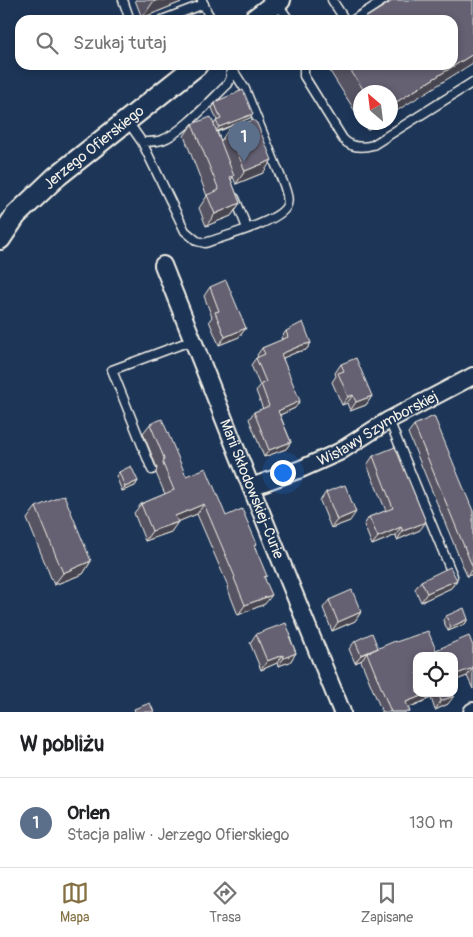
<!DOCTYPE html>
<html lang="pl">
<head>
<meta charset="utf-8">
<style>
	:root { --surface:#fff; --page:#f2f2f2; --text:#202124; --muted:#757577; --line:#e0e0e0; --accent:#847042 }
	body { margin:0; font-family:Pangolin,sans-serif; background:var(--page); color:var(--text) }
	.controls { position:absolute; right:15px; bottom:15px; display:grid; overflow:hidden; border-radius:10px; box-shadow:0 2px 8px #0003 }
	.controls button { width:45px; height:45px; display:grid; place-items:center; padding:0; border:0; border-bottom:1px solid var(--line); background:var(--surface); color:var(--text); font:25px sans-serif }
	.compass { position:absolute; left:353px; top:85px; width:45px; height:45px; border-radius:50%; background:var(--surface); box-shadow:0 2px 8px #0003; rotate:332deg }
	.you { position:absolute; left:282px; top:472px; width:18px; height:18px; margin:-12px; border:4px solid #fff; border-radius:50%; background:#1a73e8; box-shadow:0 0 0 8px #1a73e833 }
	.badge { display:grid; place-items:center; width:32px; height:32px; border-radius:50%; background:var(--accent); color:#fff; font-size:16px; font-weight:700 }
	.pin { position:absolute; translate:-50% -41px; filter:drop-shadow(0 1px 2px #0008) }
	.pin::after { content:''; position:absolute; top:26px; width:18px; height:15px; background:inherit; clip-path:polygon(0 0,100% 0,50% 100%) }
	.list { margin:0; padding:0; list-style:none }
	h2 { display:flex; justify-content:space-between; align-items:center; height:65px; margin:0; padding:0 20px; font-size:21px }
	h2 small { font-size:16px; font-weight:400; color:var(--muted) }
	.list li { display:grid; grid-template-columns:32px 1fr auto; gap:15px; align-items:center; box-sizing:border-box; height:90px; padding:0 20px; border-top:1px solid var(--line) }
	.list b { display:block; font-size:19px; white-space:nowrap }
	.list p { margin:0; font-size:16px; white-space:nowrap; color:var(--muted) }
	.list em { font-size:16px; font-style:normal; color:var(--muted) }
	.icon { flex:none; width:28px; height:28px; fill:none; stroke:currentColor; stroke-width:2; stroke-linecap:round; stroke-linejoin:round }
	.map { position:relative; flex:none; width:473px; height:712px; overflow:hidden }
	.search { position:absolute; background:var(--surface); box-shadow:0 2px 8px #0003; left:15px; right:15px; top:15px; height:55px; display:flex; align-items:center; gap:12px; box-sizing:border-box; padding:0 18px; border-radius:15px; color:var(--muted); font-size:19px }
	.sheet { height:155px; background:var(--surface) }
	nav { display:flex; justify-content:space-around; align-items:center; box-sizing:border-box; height:70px; border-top:1px solid var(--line); background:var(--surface); font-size:14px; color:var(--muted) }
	nav a { display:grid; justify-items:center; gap:2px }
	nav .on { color:var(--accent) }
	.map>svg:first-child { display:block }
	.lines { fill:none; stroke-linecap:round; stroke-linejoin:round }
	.service-casing { stroke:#f4f1e8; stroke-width:11 }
	.minor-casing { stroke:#f4f1e8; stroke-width:20 }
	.tertiary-casing { stroke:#f4f1e8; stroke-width:24 }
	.service { stroke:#1d3557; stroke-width:8 }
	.minor { stroke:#1d3557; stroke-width:16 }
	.tertiary { stroke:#1d3557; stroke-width:20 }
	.wall { fill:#575362; stroke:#f4f1e8 }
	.shaded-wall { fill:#474450; stroke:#f4f1e8 }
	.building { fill:#656172; stroke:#f4f1e8 }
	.labels { text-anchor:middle; stroke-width:4.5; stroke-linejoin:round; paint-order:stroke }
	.street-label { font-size:15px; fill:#f4f1e8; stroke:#1d3557 }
</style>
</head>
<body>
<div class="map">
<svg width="473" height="712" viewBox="0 0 473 712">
	<rect width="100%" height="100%" fill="#1d3557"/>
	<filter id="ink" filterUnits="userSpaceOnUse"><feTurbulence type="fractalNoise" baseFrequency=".02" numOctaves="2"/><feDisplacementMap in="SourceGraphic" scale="10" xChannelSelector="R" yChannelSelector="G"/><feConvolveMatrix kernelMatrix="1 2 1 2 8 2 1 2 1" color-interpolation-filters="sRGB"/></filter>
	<g filter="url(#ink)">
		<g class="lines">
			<g class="service-casing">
				<path id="service" d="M123,0L130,20
					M202,0L207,12L212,20
					M332,0L345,20
					M277,3L289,20
					M162,20L204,4
					M353,20L384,0
					M304,65V76L343,139C351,148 362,148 373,145L473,82
					M128,122L142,142C149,142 155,142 162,140C182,133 212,99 228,84L231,77V68
					M212,139L234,130
					M142,142L185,231L197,241L205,243C222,237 278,222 286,207C290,200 286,192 284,185L245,89L231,67
					M235,198L247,228
					M389,420L453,576
					M152,470L112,370L193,340"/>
			</g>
			<g class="minor-casing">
				<g id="minor">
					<path id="s1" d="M163,265L251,487L342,712"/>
					<path id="s2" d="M251,487L301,469L339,452L389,420L473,376"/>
					<path d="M472,712L473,711"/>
				</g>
			</g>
			<g class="tertiary-casing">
				<g id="tertiary">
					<path d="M254,20L280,0"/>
					<path id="s3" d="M0,239L16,215L56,177L197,65"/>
				</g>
			</g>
			<use href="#service" class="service"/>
			<use href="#minor" class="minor"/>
			<use href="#tertiary" class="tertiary"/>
		</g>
		<path class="wall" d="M135,0H186L142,18Z
			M326,65H453L390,92H360V119Z
			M215,104L253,114L250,118L217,131L221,141L228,130L263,173L236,184L233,177L231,180L240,203L231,216L206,226L199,208L207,196L184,136L192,124H214L217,120L212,108Z
			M363,122H379L367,130Z
			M210,287L246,328L239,337L219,345L209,321L212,317L204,296Z
			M286,331L311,343L306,350L297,352L283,358L295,408L280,415L291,442L286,449L264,457L249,419L254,412L263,409L256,391L260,386L251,365L256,358L258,357L257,355L262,348L282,340L281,338Z
			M341,364L372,396L366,405L350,411L347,403L342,405L332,382L336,376L335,373Z
			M150,424L186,476L226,516L255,547L265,579V604L238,615L227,587L228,586L197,514L177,522L171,532L145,541L134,513L141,504L165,494L156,473L157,468L143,433Z
			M414,425L473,511V574L467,576L408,433Z
			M373,456L420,530L397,540L396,535L372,545L364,525L369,517L386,511L367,465Z
			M119,472L138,481L135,486L122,491L116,476Z
			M326,492L350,521L331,528L320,501Z
			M36,507L91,561L83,574L54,585L27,519Z
			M457,580L451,588L421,602L415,589L421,581Z
			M329,600L361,612L355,621L332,631L323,608Z
			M446,616L468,619L465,624L448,631L443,620Z
			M256,634L290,637L296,653L290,662L278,666L277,663L261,670L250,643Z
			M355,641L377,649L396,642L436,650L473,646V689L467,676L417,693H453L448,704L435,710L431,698L408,708L410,712H382L361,661L362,660L355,663L349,649Z"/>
		<path class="shaded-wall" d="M158,0H186L142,18L153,2Z
			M473,54V63L390,115V106Z
			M253,114L250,118L215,132L219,127Z
			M372,122H379L367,130Z
			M272,160L263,173L236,184L245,171Z
			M240,203L231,216L206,226L215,214Z
			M246,328L239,337L219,345L225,337Z
			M311,343L306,350L297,352L276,361L281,354L302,345Z
			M353,395L347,403L342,405L348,397Z
			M372,396L366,405L350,411L356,402Z
			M300,401L295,408L273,418L278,411Z
			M291,442L286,449L264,457L269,450Z
			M138,481L135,486L122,491L125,487Z
			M204,504L197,514L170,525L178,522L171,532L145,541L152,531L175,516Z
			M356,512L350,521L331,528L337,520Z
			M426,522L420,530L397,540L403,531Z
			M401,527L396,535L372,545L378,537Z
			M91,561L83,574L54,585L63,573Z
			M473,568V574L467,576Z
			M457,580L451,588L421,602L427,593Z
			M272,595L265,604L238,615L245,605Z
			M361,612L355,621L332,631L338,622Z
			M468,619L465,624L448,631L451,627Z
			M378,648L372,656L367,653L362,660L355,663L361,655Z
			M296,653L290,662L278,666L284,658Z
			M283,655L277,663L261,670L267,661Z
			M473,668L467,676L454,681V675Z
			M429,693H435L431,698L400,711L406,702Z
			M454,696L448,704L435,710L441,701Z"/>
		<path class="building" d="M394,0H473V54L390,106V92H365L347,65H453V20H362Z
			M243,90L253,114L219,127L216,121L221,119L215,104L217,101Z
			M211,117L234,176L230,177L240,203L215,214L207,195L219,190L192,124Z
			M253,120L257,123L272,160L245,171L228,130Z
			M226,280L246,328L225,337L215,312L219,311L210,287Z
			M303,322L311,343L302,345L281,354L300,401L278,411L291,442L269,450L254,412L269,406L261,384L266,382L256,358L265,354L262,348L288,337L286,331Z
			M356,358L372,396L356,402L353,395L348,397L338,373L344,371L341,364Z
			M434,416L473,511V568L414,425Z
			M162,419L186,476L206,468L226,516L242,509L257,544L254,545L267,576L264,577L272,595L245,605L234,578L235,577L204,504L175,516L178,522L152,531L141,504L174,490L163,464L164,458L150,424Z
			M395,447L426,522L403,531L401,527L378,537L369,517L393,508L373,456Z
			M131,466L138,481L125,487L119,472Z
			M345,485L356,512L337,520L326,492Z
			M64,495L91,561L63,573L36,507Z
			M450,567L457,580L427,593L421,581Z
			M352,590L361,612L338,622L329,600Z
			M464,608L468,619L451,627L446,616Z
			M286,623L291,636H289L296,653L284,658L283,655L267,661L256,634Z
			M428,631L436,650L469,636L473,646V668L454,675V656H417V693H429L406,702L410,712H391L367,653L395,641L396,642Z
			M372,633L378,648L361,655L355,641Z
			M438,693H453L454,696L441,701Z
			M150,703L154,712H135L134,709Z"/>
	</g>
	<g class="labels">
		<g class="street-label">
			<text dy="5" stroke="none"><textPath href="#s3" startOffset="132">Jerzego Ofierskiego</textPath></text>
			<text dy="5" stroke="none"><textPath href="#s2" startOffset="140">Wisławy Szymborskiej</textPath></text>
			<text dy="5" stroke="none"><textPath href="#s1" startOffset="241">Marii Skłodowskiej-Curie</textPath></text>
		</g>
	</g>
</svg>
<div class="controls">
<button><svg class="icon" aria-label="locate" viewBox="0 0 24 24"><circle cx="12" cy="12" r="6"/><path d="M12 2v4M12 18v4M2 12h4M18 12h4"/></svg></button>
</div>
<svg class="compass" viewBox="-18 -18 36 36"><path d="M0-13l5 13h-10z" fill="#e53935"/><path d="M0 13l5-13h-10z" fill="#757577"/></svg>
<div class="you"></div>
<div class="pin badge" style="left:244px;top:162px;background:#5c6f8a">1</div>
<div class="search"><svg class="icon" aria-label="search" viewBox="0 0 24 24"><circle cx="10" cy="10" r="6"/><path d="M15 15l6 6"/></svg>Szukaj tutaj</div>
</div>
<section class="sheet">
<h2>W pobliżu<small></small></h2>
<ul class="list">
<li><span class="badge" style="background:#5c6f8a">1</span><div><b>Orlen</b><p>Stacja paliw · Jerzego Ofierskiego</p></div><em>130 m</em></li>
</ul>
</section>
<nav>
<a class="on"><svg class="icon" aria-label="map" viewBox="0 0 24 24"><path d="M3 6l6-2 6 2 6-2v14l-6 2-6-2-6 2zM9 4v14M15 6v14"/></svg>Mapa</a>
<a><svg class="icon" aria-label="directions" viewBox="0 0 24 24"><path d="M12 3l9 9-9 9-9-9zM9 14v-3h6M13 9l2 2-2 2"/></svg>Trasa</a>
<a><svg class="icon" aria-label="saved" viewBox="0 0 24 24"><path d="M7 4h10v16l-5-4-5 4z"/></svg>Zapisane</a>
</nav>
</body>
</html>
